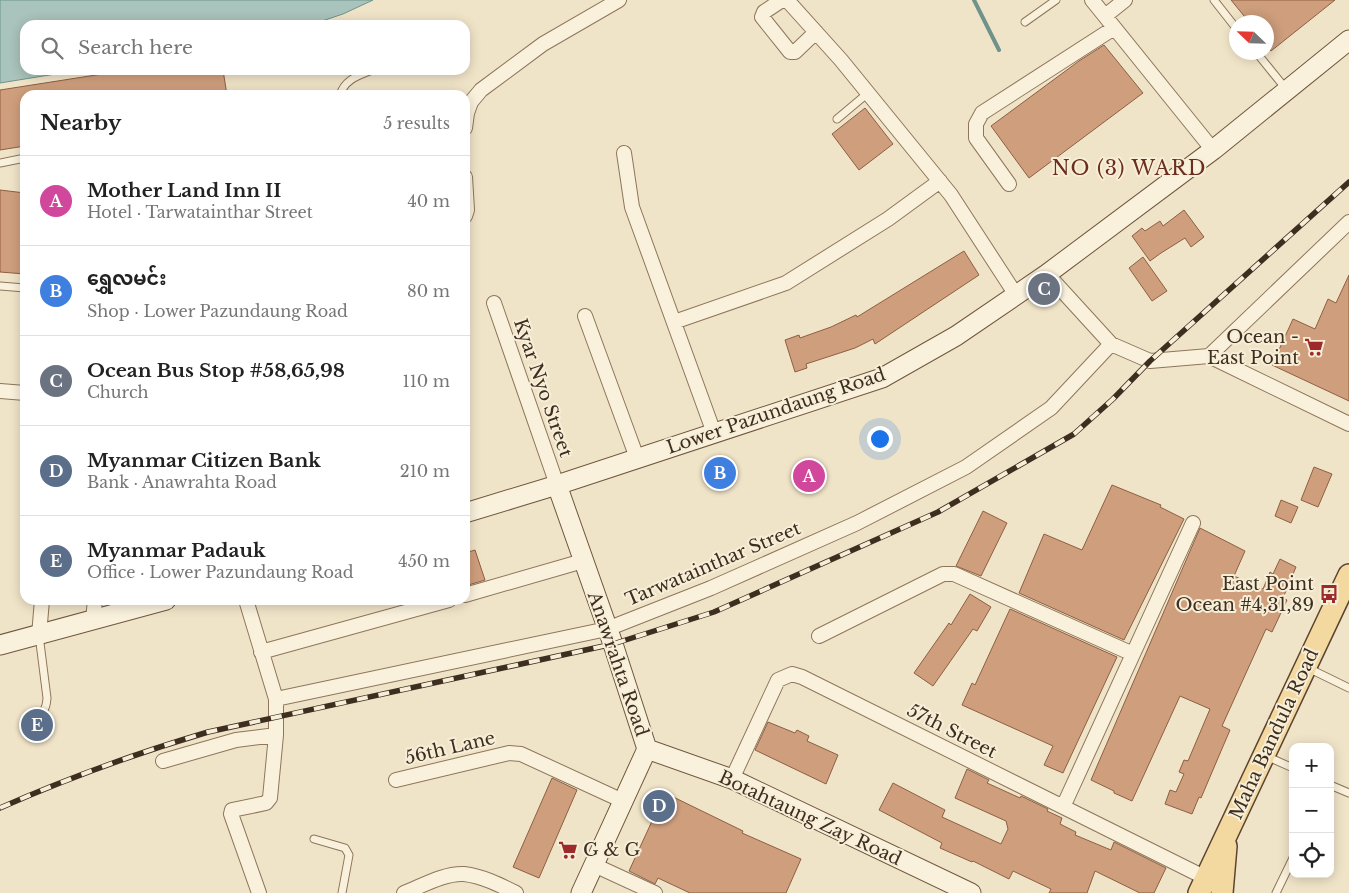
<!DOCTYPE html>
<html lang="en">
<head>
<meta charset="utf-8">
<style>
	:root { --surface:#fff; --page:#f2f2f2; --text:#222; --muted:#767676; --line:#e0e0e0; --accent:#9e2a2b }
	body { margin:0; font-family:"Libre Baskerville","Noto Sans Myanmar",serif; background:var(--page); color:var(--text) }
	.controls { position:absolute; right:15px; bottom:15px; display:grid; overflow:hidden; border-radius:10px; box-shadow:0 2px 12px #0003 }
	.controls button { width:45px; height:45px; display:grid; place-items:center; padding:0; border:0; border-bottom:1px solid var(--line); background:var(--surface); color:var(--text); font:25px sans-serif }
	.compass { position:absolute; left:1229px; top:15px; width:45px; height:45px; border-radius:50%; background:var(--surface); box-shadow:0 2px 12px #0003; rotate:293deg }
	.you { position:absolute; left:879px; top:438px; width:18px; height:18px; margin:-12px; border:4px solid #fff; border-radius:50%; background:#1a73e8; box-shadow:0 0 0 8px #1a73e833 }
	.badge { display:grid; place-items:center; width:32px; height:32px; border-radius:50%; background:var(--accent); color:#fff; font-size:16px; font-weight:700 }
	.pin { position:absolute; translate:-50% -50%; border:2px solid #fff; box-shadow:0 1px 5px #0006 }
	.list { margin:0; padding:0; list-style:none }
	h2 { display:flex; justify-content:space-between; align-items:center; height:65px; margin:0; padding:0 20px; font-size:21px }
	h2 small { font-size:16px; font-weight:400; color:var(--muted) }
	.list li { display:grid; grid-template-columns:32px 1fr auto; gap:15px; align-items:center; box-sizing:border-box; height:90px; padding:0 20px; border-top:1px solid var(--line) }
	.list b { display:block; font-size:19px; white-space:nowrap }
	.list p { margin:0; font-size:16px; white-space:nowrap; color:var(--muted) }
	.list em { font-size:16px; font-style:normal; color:var(--muted) }
	.icon { flex:none; width:28px; height:28px; fill:none; stroke:currentColor; stroke-width:2; stroke-linecap:round; stroke-linejoin:round }
	.map { position:relative; flex:none; width:1349px; height:893px; overflow:hidden }
	.search { position:absolute; background:var(--surface); box-shadow:0 2px 12px #0003; left:20px; top:20px; width:450px; height:55px; display:flex; align-items:center; gap:12px; box-sizing:border-box; padding:0 18px; border-radius:15px; color:var(--muted); font-size:19px }
	.panel { position:absolute; background:var(--surface); box-shadow:0 2px 12px #0003; left:20px; top:90px; width:450px; height:515px; border-radius:15px }
	.map>svg:first-child { display:block }
	.water { fill:#a9c4bc; stroke:#6f938a }
	.lines { fill:none; stroke-linecap:round; stroke-linejoin:round }
	.stream { stroke:#6f938a; stroke-width:4 }
	.building { fill:#cf9f7d; stroke:#8d5f41 }
	.lane-casing { stroke:#8d765c; stroke-width:9 }
	.street-casing { stroke:#8d765c; stroke-width:16 }
	.secondary-casing { stroke:#6f573f; stroke-width:21 }
	.primary-casing { stroke:#5b4430; stroke-width:24 }
	.lane { stroke:#faf1dc; stroke-width:7 }
	.street { stroke:#faf1dc; stroke-width:14 }
	.secondary { stroke:#faf1dc; stroke-width:19 }
	.primary { stroke:#f3d9a0; stroke-width:21 }
	.rail-casing { stroke:#3d2e20; stroke-width:5.5 }
	.rail { stroke:#f7eed8; stroke-width:4; stroke-dasharray:11; stroke-linecap:butt }
	.labels { text-anchor:middle; stroke-width:4; stroke-linejoin:round; paint-order:stroke }
	.poi-label { font-size:18px; fill:#3d2e20; stroke:#f7eed8; text-anchor:end }
	.street-label { font-size:18px; fill:#3d2e20; stroke:#f7eed8 }
	.quarter-label { font-size:20px; letter-spacing:1px; fill:#6b2e1e; stroke:#f7eed8 }
</style>
</head>
<body>
<div class="map">
<svg width="1349" height="893" viewBox="0 0 1349 893">
	<rect width="100%" height="100%" fill="#f0e4c8"/>
	<path class="water" d="M0,0H373L343,14L310,25H25V70H80L0,83Z"/>
	<g class="lines">
		<path class="stream" d="M974,0L999,50"/>
	</g>
	<path class="building" d="M1231,0H1335L1271,51L1266,45V22H1249Z
		M1104,45L1143,93L1029,178L991,126L1079,61Z
		M128,70H223L227,95H25V146L0,150V90Z
		M865,108L893,144L859,170L832,134Z
		M0,190L25,193V274L0,272Z
		M1184,210L1204,237L1191,247L1185,238L1161,253L1150,261L1132,236L1142,228L1145,231L1160,221L1163,226Z
		M964,251L979,275L875,344L873,339L855,348L806,364L807,368L795,372L785,340L799,335L800,338L831,327L856,315L857,317Z
		M1143,257L1167,291L1152,301L1129,268Z
		M1349,275V401L1272,365L1293,319L1315,329L1328,299L1336,303Z
		M1314,467L1332,474L1318,507L1301,500Z
		M1112,485L1161,505L1160,507L1184,519L1124,640L1019,593L1044,534L1082,550Z
		M1281,500L1298,507L1291,523L1275,516Z
		M983,511L1007,523L981,576L956,566Z
		M1200,528L1245,551L1234,576L1263,589L1270,572L1273,574L1280,559L1296,567L1283,598L1287,600L1272,632L1266,629L1222,726L1230,730L1201,798L1199,797L1192,814L1165,804L1170,790L1176,792L1184,774L1179,772L1184,760L1188,761L1210,709L1180,696L1132,801L1114,793V791L1091,780Z
		M475,550L485,580L465,586V553Z
		M970,594L991,607L977,631L973,629L933,686L914,673L949,623L951,625Z
		M1010,609L1117,657L1063,773L1044,765L1053,746L962,705L972,683L975,685Z
		M768,722L795,733L797,730L809,736L807,741L838,755L826,784L755,750Z
		M967,769L989,780L987,783L1020,798L1021,796L1048,809L1047,811L1062,818L1060,824L1076,832L1075,835L1111,850L1114,842L1166,868L1154,893H1140L1095,871L1087,893H1049L1051,889L1013,871L1009,879L973,861L972,862L940,848L942,843L879,810L893,783L945,810L942,817L1001,844L1008,829L1006,821L955,798Z
		M552,778L577,790L539,878L513,867Z
		M665,793L743,831L742,833L801,859L786,893H690L658,878L655,884L629,871Z"/>
	<g class="lines">
		<g class="lane-casing">
			<path id="lane" d="M1214,0L1236,28
				M1025,22L1056,0
				M1256,52L1286,89
				M340,95C345,79 358,76 372,70
				M837,119L868,93
				M0,163L25,158
				M0,286L25,288
				M1308,668L1349,688
				M25,721C39,715 46,715 47,698L39,635
				M1266,756L1293,768
				M1330,785L1349,793
				M314,839L345,848L349,855L342,893
				M1276,893L1293,858"/>
		</g>
		<g class="street-casing">
			<path id="street" d="M782,0L764,12L762,17L790,52H795L816,32
				M787,0L841,60L951,195L1016,295
				M1092,0L1213,150
				M1105,16L1125,0
				M465,128L467,113L471,102L481,90L543,44L619,0
				M624,153L632,207L714,433
				M465,177L467,210L465,216
				M1009,184L976,138V124L982,113L1114,28
				M1047,274L1111,344L1150,361L1209,356L1349,424
				M494,303L557,485
				M585,316L637,458
				M674,322L786,283L888,219L940,181
				M1209,356L1349,222
				M0,391L25,393
				M465,595L583,561
				M246,600L276,699V735L270,798L266,803L232,810L231,814L259,893
				M93,620L95,600
				M39,635L42,600
				M819,636L943,574H954L1133,654
				M261,652L449,600
				M276,699L607,629L711,588L857,523L966,467L1051,408L1111,344
				M163,761L236,740L276,735
				M732,779L778,680L792,674L802,677L1206,878
				M396,780L509,753L521,754L623,801
				M1063,807L1193,523
				M594,865L655,893
				M404,893C422,886 444,873 464,874C482,876 500,885 516,893"/>
		</g>
		<g class="secondary-casing">
			<path id="secondary" d="M557,485L613,644L647,749L581,893
				M465,513L557,485L882,378L956,336L1047,274L1213,150L1349,40
				M0,645L166,600
				M647,749L732,779L971,893"/>
		</g>
		<g class="primary-casing">
			<path id="primary" d="M1199,893L1349,575
				M1222,893L1226,846"/>
		</g>
		<use href="#lane" class="lane"/>
		<use href="#street" class="street"/>
		<use href="#secondary" class="secondary"/>
		<use href="#primary" class="primary"/>
		<g class="rail-casing">
			<path id="rail" d="M0,808C68,778 137,753 208,732L613,644L714,612L938,512L1074,434L1113,399L1150,361L1349,182"/>
		</g>
		<use href="#rail" class="rail"/>
	</g>
	<defs>
		<g id="supermarket-bare" transform="scale(1.5)"><path d="M-6-5.5h2.5l.6 2H6L4.5 2H-2.5L-4.4-4H-6ZM-1.5 3.2a1.3 1.3 0 1 0 .1 0ZM3 3.2a1.3 1.3 0 1 0 .1 0Z" fill="#9e2a2b" stroke="#f7eed8" stroke-width="2.5" paint-order="stroke"/></g>
		<g id="bus-bare" transform="scale(1.5)"><path d="M-5-6H5V4H4V6H2V4H-2V6H-4V4H-5ZM-3.5-4V0h7V-4ZM-3.5 1.2v1.5H-2V1.2ZM2 1.2v1.5H3.5V1.2Z" fill="#9e2a2b" stroke="#f7eed8" stroke-width="2.5" paint-order="stroke"/></g>
	</defs>
	<g fill-rule="evenodd">
		<use href="#supermarket-bare" x="1314" y="347"/>
		<use href="#bus-bare" x="1329" y="594"/>
		<use href="#supermarket-bare" x="568" y="850"/>
	</g>
	<g class="labels">
		<g class="poi-label">
			<text x="1299" y="343">Ocean -<tspan x="1299" dy="21">East Point</tspan></text>
			<text x="1314" y="590">East Point<tspan x="1314" dy="21">Ocean #4,31,89</tspan></text>
			<text x="583" y="856" text-anchor="start">G &amp; G</text>
		</g>
		<g class="street-label">
			<text transform="translate(543 388) rotate(71)" y="6">Kyar Nyo Street</text>
			<text transform="translate(776 411) rotate(-19)" y="6">Lower Pazundaung Road</text>
			<text transform="translate(713 564) rotate(-23)" y="6">Tarwatainthar Street</text>
			<text transform="translate(618 664) rotate(71)" y="6">Anawrahta Road</text>
			<text transform="translate(952 731) rotate(27)" y="6">57th Street</text>
			<text transform="translate(1274 734) rotate(-65)" y="6">Maha Bandula Road</text>
			<text transform="translate(450 748) rotate(-13)" y="6">56th Lane</text>
			<text transform="translate(810 818) rotate(25)" y="6">Botahtaung Zay Road</text>
		</g>
		<g class="quarter-label">
			<text x="1129" y="175">NO (3) WARD</text>
		</g>
	</g>
</svg>
<div class="controls">
<button>+</button>
<button>−</button>
<button><svg class="icon" aria-label="locate" viewBox="0 0 24 24"><circle cx="12" cy="12" r="6"/><path d="M12 2v4M12 18v4M2 12h4M18 12h4"/></svg></button>
</div>
<svg class="compass" viewBox="-18 -18 36 36"><path d="M0-13l5 13h-10z" fill="#e53935"/><path d="M0 13l5-13h-10z" fill="#767676"/></svg>
<div class="you"></div>
<div class="pin badge" style="left:809px;top:476px;background:#d1479c">A</div>
<div class="pin badge" style="left:720px;top:473px;background:#3f7fe0">B</div>
<div class="pin badge" style="left:1044px;top:289px;background:#6b7280">C</div>
<div class="pin badge" style="left:659px;top:806px;background:#5c6f8a">D</div>
<div class="pin badge" style="left:37px;top:725px;background:#5c6f8a">E</div>
<div class="search"><svg class="icon" aria-label="search" viewBox="0 0 24 24"><circle cx="10" cy="10" r="6"/><path d="M15 15l6 6"/></svg>Search here</div>
<section class="panel">
<h2>Nearby<small>5 results</small></h2>
<ul class="list">
<li><span class="badge" style="background:#d1479c">A</span><div><b>Mother Land Inn II</b><p>Hotel · Tarwatainthar Street</p></div><em>40 m</em></li>
<li><span class="badge" style="background:#3f7fe0">B</span><div><b>ရွှေလမင်း</b><p>Shop · Lower Pazundaung Road</p></div><em>80 m</em></li>
<li><span class="badge" style="background:#6b7280">C</span><div><b>Ocean Bus Stop #58,65,98</b><p>Church</p></div><em>110 m</em></li>
<li><span class="badge" style="background:#5c6f8a">D</span><div><b>Myanmar Citizen Bank</b><p>Bank · Anawrahta Road</p></div><em>210 m</em></li>
<li><span class="badge" style="background:#5c6f8a">E</span><div><b>Myanmar Padauk</b><p>Office · Lower Pazundaung Road</p></div><em>450 m</em></li>
</ul>
</section>
</div>
</body>
</html>
